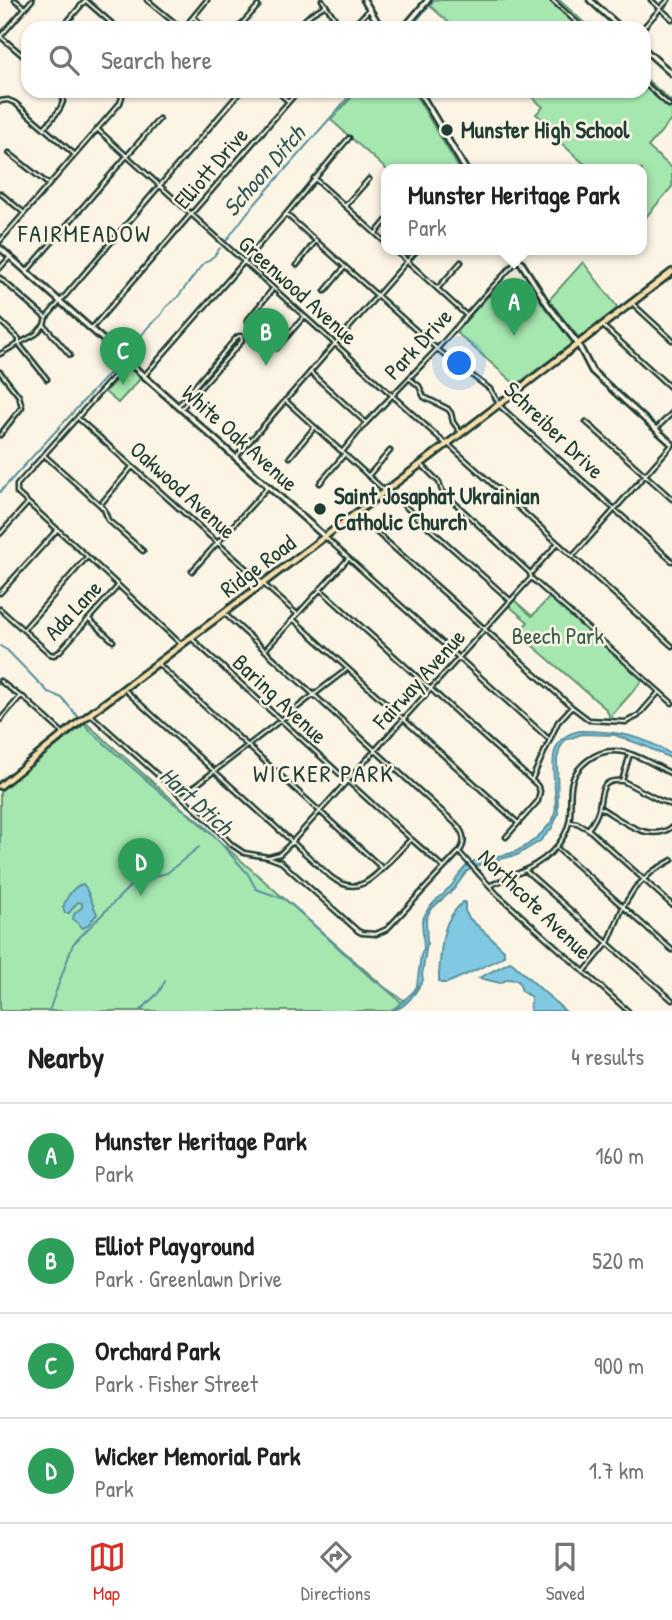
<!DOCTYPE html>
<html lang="en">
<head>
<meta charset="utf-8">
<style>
	:root { --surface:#fff; --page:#f2f2f2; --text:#202124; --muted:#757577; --line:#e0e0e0; --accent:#d93025 }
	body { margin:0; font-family:"Patrick Hand",sans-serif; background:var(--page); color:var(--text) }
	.you { position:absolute; left:460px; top:364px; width:24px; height:24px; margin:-18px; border:5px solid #fff; border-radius:50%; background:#1a73e8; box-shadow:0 0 0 10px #1a73e833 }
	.badge { display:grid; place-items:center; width:46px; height:46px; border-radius:50%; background:var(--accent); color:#fff; font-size:23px; font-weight:700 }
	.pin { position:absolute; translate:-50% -58px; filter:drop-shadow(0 2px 4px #0008) }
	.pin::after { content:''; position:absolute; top:37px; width:24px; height:21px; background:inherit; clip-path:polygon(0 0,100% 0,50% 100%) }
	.popup { position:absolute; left:381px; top:164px; width:266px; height:91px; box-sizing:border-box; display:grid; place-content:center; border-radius:14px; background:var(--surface); filter:drop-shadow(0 2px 5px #0005); font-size:23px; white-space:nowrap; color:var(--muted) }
	.popup b { font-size:26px; color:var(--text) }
	.popup::after { content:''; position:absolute; left:50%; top:100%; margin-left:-14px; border:14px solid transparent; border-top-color:var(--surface) }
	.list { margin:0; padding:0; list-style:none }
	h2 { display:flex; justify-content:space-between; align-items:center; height:91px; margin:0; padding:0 28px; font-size:30px }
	h2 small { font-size:23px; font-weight:400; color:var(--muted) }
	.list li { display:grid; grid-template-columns:46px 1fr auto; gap:21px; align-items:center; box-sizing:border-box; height:105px; padding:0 28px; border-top:2px solid var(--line) }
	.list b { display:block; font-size:26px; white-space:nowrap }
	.list p { margin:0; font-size:23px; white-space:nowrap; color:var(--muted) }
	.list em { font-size:23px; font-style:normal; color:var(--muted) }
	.icon { flex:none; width:38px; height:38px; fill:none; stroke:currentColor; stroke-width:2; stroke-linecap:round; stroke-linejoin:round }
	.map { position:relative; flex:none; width:672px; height:1011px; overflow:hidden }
	.search { position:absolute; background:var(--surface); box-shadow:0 2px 5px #0004; left:21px; right:21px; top:21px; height:77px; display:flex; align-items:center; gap:18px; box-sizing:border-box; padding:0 24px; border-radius:21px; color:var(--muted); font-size:26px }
	.sheet { height:511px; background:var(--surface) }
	nav { display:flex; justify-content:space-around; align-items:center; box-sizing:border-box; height:98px; border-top:2px solid var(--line); background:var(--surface); font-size:19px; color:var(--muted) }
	nav a { display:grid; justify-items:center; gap:4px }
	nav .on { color:var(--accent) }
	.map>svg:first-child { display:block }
	.green { fill:#a6e7b0; stroke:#629272; stroke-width:2 }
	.water { fill:#81c9e2; stroke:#5a919c; stroke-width:2 }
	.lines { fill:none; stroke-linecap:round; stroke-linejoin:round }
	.stream { stroke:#5a919c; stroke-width:2 }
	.street-casing { stroke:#1f3d34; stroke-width:7 }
	.secondary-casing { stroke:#1f3d34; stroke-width:9 }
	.primary-casing { stroke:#1f3d34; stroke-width:10 }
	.street { stroke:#fcf5e5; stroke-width:2 }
	.secondary { stroke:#fcf5e5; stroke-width:3.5 }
	.primary { stroke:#f8deab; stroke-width:4.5 }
	.poi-dot { fill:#1f3d34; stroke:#fcf5e5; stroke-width:2.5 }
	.labels { text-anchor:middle; stroke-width:5; stroke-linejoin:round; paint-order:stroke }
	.poi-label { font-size:23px; font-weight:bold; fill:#1f3d34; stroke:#fcf5e5; text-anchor:start }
	.street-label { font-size:23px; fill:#1f3d34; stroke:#fcf5e5 }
	.park-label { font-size:23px; fill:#3a5f4d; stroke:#fcf5e5 }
	.water-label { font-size:24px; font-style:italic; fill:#335957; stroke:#fcf5e5 }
	.neighbourhood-label { font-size:24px; letter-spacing:2px; fill:#1f3d34; stroke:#fcf5e5 }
</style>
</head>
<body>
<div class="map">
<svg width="672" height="1011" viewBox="0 0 672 1011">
	<rect width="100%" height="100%" fill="#fcf5e5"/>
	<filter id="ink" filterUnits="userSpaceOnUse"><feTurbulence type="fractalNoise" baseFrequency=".0143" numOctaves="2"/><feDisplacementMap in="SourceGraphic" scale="14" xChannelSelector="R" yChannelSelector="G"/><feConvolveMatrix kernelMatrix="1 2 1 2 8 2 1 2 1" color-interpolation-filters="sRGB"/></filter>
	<g filter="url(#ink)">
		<path class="green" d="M433,0H559L590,28H455L429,5Z
			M644,77L672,102V119L648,147L672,168V187L645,218L642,215V170H591L549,132L552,128L536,114L543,107L525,91H644Z
			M357,91H413L460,170H387L331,120Z
			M583,262L618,308L579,338L548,301Z
			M535,291L547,311L573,339L572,344L516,385L456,332L489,295L512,316Z
			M128,367L141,378L118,403L105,392Z
			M550,597L643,680L612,715V720H609V715L606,709L518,633L528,622L509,606L514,600L532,616Z
			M86,723L402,1003L390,1011H0V790Z"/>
		<path class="water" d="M580,731C614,731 643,735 672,755V759L645,746L615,735L582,734L565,740L560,748L557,759L558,814L552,828L540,841L517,855L483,863L467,871L454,889L430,910L426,920L427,944L422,975L423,980C416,992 406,1009 390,1011L398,1006L414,991L417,986L421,955L424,949L422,921L428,909L440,896L443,895C445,890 449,889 453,884C458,877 463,867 470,863C483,855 504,858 517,851C530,845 541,835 550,824C569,802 530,740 580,731Z
			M83,884L86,888L97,914L88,925L83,928L73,919L74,914L82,907V903L78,902L69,913H65L63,907C67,897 72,887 83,884Z
			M463,902H465V911L469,918L504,950V955L500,959L454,980L447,983H441L439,981V974C442,945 440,923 463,902Z
			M510,962H511L565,1011H530L531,997L522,991L519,982L516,980L508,979L500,983L479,978Z"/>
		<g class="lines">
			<path class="stream" d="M410,28L434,0
				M226,241L247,213L354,91
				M126,356L148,327L161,315L166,307L177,298L202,265L214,256L220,248
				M0,492L121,360
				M0,646L7,650L48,692L62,698L90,731L173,803L196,818L211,832L248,874L256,889L284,899L290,903L372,979L405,1001
				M141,1010L159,992L165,981
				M49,1011L73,944L135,881L167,873L199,847"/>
			<g class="street-casing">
				<path id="street" d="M15,0L24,7
					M85,0L117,28
					M147,0L181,28
					M322,0L336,20L345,28
					M552,0L583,28
					M651,0L672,19
					M193,17L206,28
					M65,28L66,23L85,1
					M184,28L207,0
					M238,28L258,6
					M296,28L311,14L326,5
					M351,28L369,10
					M643,28L668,0
					M0,37L32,0
					M1,37L28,60
					M644,83L669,105
					M277,91L288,101
					M0,101L8,100L15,103L74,154
					M44,128C53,117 67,106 63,91
					M97,129L446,444
					M9,153L48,184
					M314,178L386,243
					M0,193L23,212
					M345,206L369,179
					M286,214L437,349L490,389L498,402
					M376,233L386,221
					M0,241L120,103L122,97V91
					M395,250L466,315
					M297,265L315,242
					M0,268L9,258
					M27,271L159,119
					M0,278L46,318L44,325L70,355
					M438,288L461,262
					M325,291L344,268
					M634,305L672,340
					M46,318L241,91
					M0,321L19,339V344L47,379
					M247,321L272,290
					M603,326L672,389
					M92,328L298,91
					M277,348L303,318
					M0,354L36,334L43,326
					M127,362L17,485V493L88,557L182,645
					M0,372L19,396L22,407L0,435
					M310,372L365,422
					M144,376L286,214C307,189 327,163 349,138
					M409,378L419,386L424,397L448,409L451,413L453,422L461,433
					M285,400L385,491
					M178,406L236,338L239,336H241L242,341L182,408
					M501,407L672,561
					M79,419L297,614
					M586,422L672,499
					M656,429L672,413
					M449,445L672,646
					M342,452L366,423L437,349L483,297L518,260
					M45,456L100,505L104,509L108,520L143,551
					M236,457L417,250
					M290,457L314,428
					M421,464L439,482L442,491L530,573L531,578L672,703
					M368,476L390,451
					M320,483L344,455
					M389,492L510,600
					M100,505L132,467
					M356,514L572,707
					M0,534L27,504
					M325,537L550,740
					M573,556L671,446
					M192,571L267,488
					M530,574L557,544
					M320,589L537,785L540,791L538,801L506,837
					M0,593L57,530
					M0,609L50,654L54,655L59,652L118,586
					M225,614L456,824C464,833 467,842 459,852L497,894L628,1011
					M89,619L113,641
					M293,619L518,823
					M24,629L87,557
					M192,639L410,838
					M265,650L348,559
					M158,664L382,868
					M0,681L21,697H23L63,733
					M126,691L331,877C356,896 370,881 388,863C396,855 403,847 411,839L443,867
					M91,715L210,822L232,845L244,853L268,857L281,862L358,931L362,933L376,934L387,929L459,852
					M0,720L20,697
					M532,779L558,722L572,707L589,720L626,722L638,716L659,692
					M623,781L659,800L672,805
					M182,796L346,670
					M601,808C621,820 649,844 672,827
					M571,822L577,823L588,829L672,905
					M588,829C593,823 597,816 599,808C602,792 600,779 622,781L630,754
					M558,849L672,950
					M269,857L280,854L292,842L531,578
					M526,871L672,1000
					M491,885C517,874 547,864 562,839C574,820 569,807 571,787C572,776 579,767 588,760C617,738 645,761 672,774
					M584,972L608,943L623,907L635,888L653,871L672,860"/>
			</g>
			<g class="secondary-casing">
				<path id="secondary" d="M364,0L381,28
					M590,0L621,28
					M404,28L428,0
					M644,49L672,74
					M419,91L466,170
					M0,248L325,537
					M513,250L548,305L578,344L592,371L672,444"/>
			</g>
			<g class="primary-casing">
				<path id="primary" d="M0,786L78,723L421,464L672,272"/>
			</g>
			<use href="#street" class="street"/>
			<use href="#secondary" class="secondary"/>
			<use href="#primary" class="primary"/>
		</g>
	</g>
	<g class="poi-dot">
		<circle cx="447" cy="130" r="7"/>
		<circle cx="320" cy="509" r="7"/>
	</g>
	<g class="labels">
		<g class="poi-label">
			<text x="461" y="138">Munster High School</text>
			<text x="334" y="504">Saint Josaphat Ukrainian<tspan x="334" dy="26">Catholic Church</tspan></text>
		</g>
		<g class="street-label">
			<text transform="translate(211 168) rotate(-49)" y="8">Elliott Drive</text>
			<text transform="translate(298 290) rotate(42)" y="8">Greenwood Avenue</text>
			<text transform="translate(418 344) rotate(-47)" y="8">Park Drive</text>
			<text transform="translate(554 430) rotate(44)" y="8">Schreiber Drive</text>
			<text transform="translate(240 438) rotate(42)" y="8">White Oak Avenue</text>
			<text transform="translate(183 490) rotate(42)" y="8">Oakwood Avenue</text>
			<text transform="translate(258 566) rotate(-37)" y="8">Ridge Road</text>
			<text transform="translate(73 610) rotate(-47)" y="8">Ada Lane</text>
			<text transform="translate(419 679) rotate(-48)" y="8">Fairway Avenue</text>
			<text transform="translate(280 699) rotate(43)" y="8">Baring Avenue</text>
			<text transform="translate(535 904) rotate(44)" y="8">Northcote Avenue</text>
		</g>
		<g class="park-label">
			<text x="558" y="644">Beech Park</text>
		</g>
		<g class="water-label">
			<text transform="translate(264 171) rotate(-49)" y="8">Schoon Ditch</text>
			<text transform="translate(196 801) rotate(42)" y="8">Hart Dtich</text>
		</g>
		<g class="neighbourhood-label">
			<text x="85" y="242">FAIRMEADOW</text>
			<text x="324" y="782">WICKER PARK</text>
		</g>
	</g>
</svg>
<div class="you"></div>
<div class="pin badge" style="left:514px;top:336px;background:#2e9e5b">A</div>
<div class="popup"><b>Munster Heritage Park</b>Park</div>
<div class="pin badge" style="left:266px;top:366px;background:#2e9e5b">B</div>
<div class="pin badge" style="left:123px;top:385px;background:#2e9e5b">C</div>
<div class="pin badge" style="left:141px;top:896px;background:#2e9e5b">D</div>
<div class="search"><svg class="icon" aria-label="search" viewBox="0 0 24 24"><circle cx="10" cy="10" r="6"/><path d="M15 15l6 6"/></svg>Search here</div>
</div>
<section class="sheet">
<h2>Nearby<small>4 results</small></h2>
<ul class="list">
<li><span class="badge" style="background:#2e9e5b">A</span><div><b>Munster Heritage Park</b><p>Park</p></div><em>160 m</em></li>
<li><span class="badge" style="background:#2e9e5b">B</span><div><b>Elliot Playground</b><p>Park · Greenlawn Drive</p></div><em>520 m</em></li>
<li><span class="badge" style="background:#2e9e5b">C</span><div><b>Orchard Park</b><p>Park · Fisher Street</p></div><em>900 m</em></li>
<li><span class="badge" style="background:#2e9e5b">D</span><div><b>Wicker Memorial Park</b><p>Park</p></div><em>1.7 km</em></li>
</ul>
</section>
<nav>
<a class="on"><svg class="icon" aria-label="map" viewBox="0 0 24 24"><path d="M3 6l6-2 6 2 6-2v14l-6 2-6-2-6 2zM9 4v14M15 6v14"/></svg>Map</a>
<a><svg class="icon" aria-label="directions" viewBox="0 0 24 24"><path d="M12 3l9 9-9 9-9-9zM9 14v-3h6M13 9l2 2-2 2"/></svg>Directions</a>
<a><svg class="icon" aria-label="saved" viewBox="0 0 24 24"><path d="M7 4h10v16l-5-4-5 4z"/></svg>Saved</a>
</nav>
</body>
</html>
